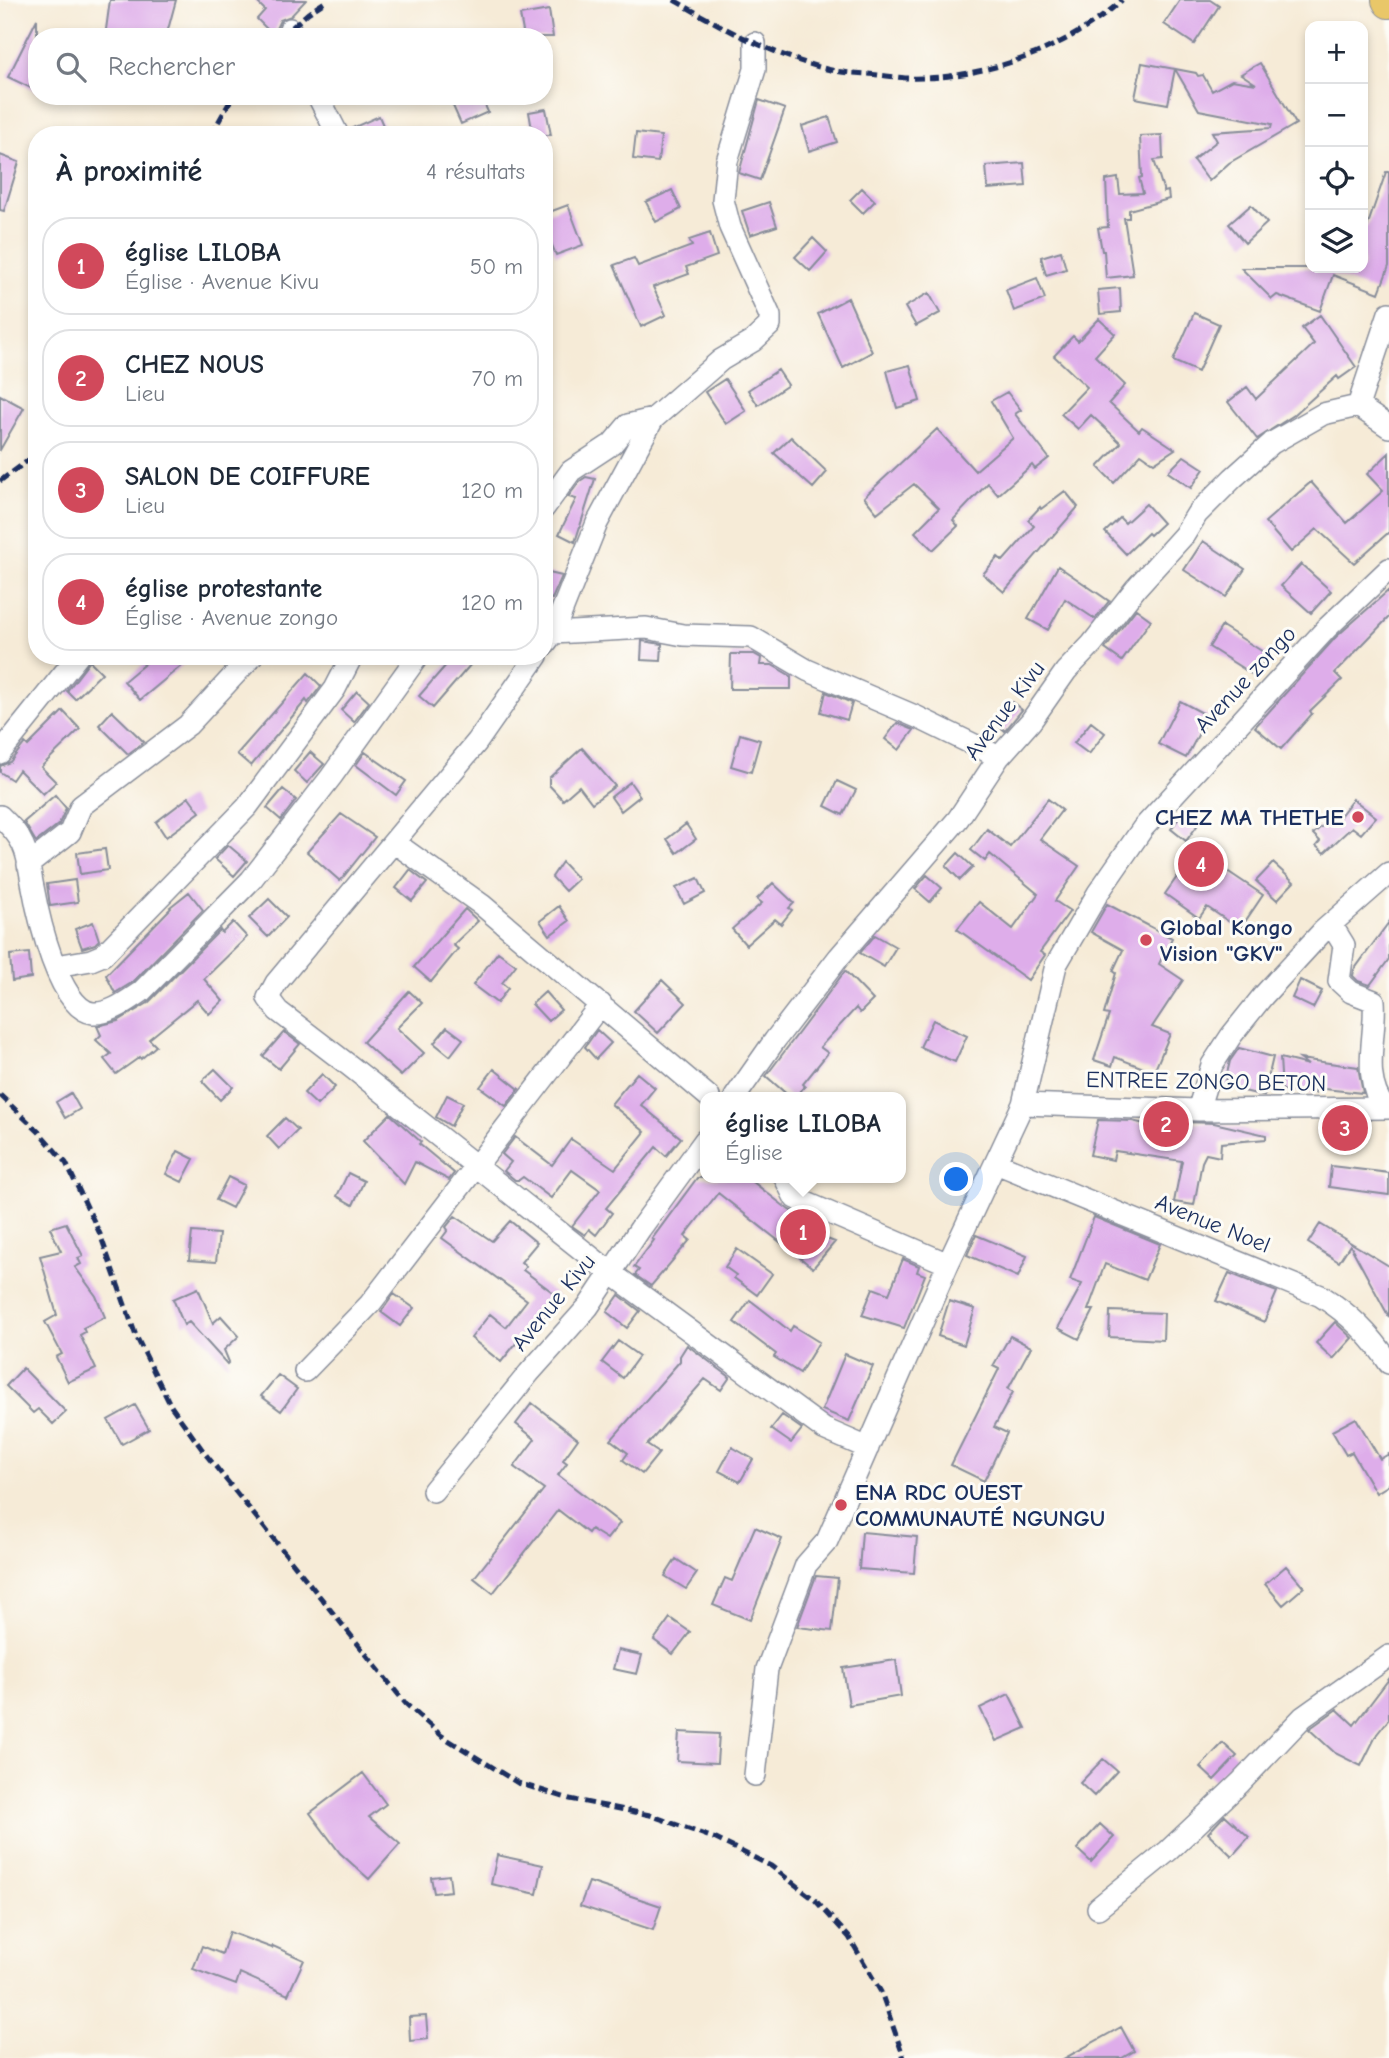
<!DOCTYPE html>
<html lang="fr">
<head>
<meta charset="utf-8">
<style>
	:root { --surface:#fff; --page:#f6f6f7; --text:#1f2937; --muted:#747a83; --line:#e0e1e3; --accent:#d1495b }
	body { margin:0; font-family:"Comic Neue",sans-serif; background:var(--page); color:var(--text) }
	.controls { position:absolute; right:21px; top:21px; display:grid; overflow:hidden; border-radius:14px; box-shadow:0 4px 10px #0003 }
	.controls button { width:63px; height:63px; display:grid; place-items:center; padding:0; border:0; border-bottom:2px solid var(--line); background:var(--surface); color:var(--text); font:35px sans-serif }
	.you { position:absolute; left:957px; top:1180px; width:24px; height:24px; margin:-18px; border:5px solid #fff; border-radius:50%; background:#1a73e8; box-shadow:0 0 0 10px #1a73e833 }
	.badge { display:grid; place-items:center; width:46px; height:46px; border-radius:50%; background:var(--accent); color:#fff; font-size:23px; font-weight:700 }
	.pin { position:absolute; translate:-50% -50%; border:4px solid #fff; box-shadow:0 2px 7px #0006 }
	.popup { position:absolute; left:700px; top:1092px; width:206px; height:91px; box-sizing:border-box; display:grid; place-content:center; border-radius:14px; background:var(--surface); filter:drop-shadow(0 2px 5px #0005); font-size:23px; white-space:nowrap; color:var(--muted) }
	.popup b { font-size:26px; color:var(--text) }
	.popup::after { content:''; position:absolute; left:50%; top:100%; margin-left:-14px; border:14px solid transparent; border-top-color:var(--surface) }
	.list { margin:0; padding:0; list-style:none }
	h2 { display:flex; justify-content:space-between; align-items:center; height:91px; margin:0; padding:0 28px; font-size:30px }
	h2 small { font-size:23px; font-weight:400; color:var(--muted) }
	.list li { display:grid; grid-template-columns:46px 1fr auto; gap:21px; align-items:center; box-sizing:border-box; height:98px; margin:0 14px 14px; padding:0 14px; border:2px solid var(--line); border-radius:28px }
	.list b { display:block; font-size:26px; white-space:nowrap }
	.list p { margin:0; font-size:23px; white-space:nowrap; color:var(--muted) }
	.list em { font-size:23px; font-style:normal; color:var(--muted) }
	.icon { flex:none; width:38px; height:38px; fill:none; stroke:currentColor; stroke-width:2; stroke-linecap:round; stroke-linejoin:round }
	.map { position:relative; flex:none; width:1389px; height:2058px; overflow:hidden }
	.search { position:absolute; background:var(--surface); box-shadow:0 4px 10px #0003; left:28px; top:28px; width:525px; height:77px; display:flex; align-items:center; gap:18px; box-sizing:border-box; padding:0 24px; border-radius:28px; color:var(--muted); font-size:26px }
	.panel { position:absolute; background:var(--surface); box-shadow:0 4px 10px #0003; left:28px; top:126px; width:525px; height:539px; border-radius:28px }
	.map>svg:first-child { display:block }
	.building { fill:#deadea }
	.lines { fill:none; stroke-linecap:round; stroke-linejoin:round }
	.minor-casing { stroke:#888d9a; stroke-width:24 }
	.highway-casing { stroke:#888d9a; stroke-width:34 }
	.minor { stroke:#fff; stroke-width:21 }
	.highway { stroke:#e9c769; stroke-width:32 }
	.rail { stroke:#1b2f5e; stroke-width:5; stroke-dasharray:10 5; stroke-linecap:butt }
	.poi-dot { fill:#d1495b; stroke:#fdfcf7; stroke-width:2.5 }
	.labels { text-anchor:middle; stroke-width:6; stroke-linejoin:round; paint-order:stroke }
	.street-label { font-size:23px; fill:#1b2f5e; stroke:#fdfcf7 }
	.poi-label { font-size:23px; font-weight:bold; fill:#1b2f5e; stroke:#fdfcf7; text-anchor:start }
</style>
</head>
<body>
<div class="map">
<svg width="1389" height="2058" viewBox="0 0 1389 2058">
	<rect width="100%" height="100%" fill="#fdfcf7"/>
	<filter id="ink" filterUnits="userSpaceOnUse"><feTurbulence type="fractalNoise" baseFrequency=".0143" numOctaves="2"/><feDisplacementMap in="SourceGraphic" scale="14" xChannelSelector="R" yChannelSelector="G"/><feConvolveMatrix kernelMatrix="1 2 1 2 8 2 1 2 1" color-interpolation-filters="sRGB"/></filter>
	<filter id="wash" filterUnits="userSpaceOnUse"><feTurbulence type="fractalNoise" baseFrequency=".00686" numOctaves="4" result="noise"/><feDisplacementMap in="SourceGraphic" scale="28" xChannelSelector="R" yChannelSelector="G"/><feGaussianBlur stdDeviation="1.57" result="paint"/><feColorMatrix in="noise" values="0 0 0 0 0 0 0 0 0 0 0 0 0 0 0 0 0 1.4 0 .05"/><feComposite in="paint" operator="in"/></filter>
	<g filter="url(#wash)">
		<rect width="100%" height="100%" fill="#f6ebd7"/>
		<g id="blocks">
			<path class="building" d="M110,0H176L166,37H105Z
				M255,0H306L291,16L280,20L273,35L257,19L265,10Z
				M1180,0H1210L1219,6L1194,44L1164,24Z
				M549,10L553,37H524L520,15Z
				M37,19V91L8,77Z
				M1142,63L1175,69L1168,104L1135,98Z
				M1260,63L1296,124L1229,163L1209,181L1193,160L1217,141L1212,132L1271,128L1272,124L1199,110L1175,69L1196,73L1198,76L1203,75L1212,91L1232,80L1256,84L1241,74Z
				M476,96H481L488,112L461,124L453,106Z
				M759,100L785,109L760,180L739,173Z
				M546,109L551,135H533L529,112Z
				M379,116L387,135H351L350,129Z
				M829,117L837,142L809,151L802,126Z
				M636,133L661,136L658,162L633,159Z
				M1162,135L1163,159L1154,160L1164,192L1168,191L1169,199L1129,210V218H1124L1133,275L1106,278L1104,251H1102L1098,228L1108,227L1106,180L1118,178L1120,194L1143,193L1139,178L1142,177L1140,136Z
				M0,155L19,162L4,211L0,210Z
				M1024,163L1026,186L988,189L986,166Z
				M1386,172H1389V266L1379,293L1333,275L1320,311L1277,295L1272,299L1241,268H1363V226L1367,227Z
				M862,188L875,201L863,213L850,200Z
				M672,190L681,209L656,222L646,202Z
				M769,202L777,226L750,235L742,211Z
				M568,205L583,245L556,255L544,226V214Z
				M1251,205L1267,223L1245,243L1229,224Z
				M710,233L717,256L686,267L689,274L653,287L666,315L641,327L614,265L634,258L638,266L692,246L689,240Z
				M813,238L827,252L810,271L795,257Z
				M1061,251L1066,269L1046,275L1041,257Z
				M1037,278L1045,299L1014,311L1006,290Z
				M1120,288L1121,312L1100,314L1098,290Z
				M929,293L940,313L916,326L905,307Z
				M848,298L872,352L843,368L818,314Z
				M1194,313L1219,324L1198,372L1173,361Z
				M1320,315L1356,367L1339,379L1337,376L1294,415L1257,439L1228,402L1247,387L1256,399L1314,344L1302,328Z
				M1099,319L1115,334L1095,356L1125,385L1109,403L1139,431L1142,427L1175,449L1154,463L1141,454L1114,483L1098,467L1121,443L1091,415L1078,429L1061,414L1087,387L1054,356L1073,336L1078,341Z
				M910,365L920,401L897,408L887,371Z
				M778,370L788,385L758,405L748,390Z
				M725,379L746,411L726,424L705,392Z
				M1007,392L1021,410L1015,414L1049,458L1035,469L1032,465L998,495L988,483L953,520L958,526L933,550L915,532L939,508L914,484L877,513L864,497L937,429L975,471L1013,438L991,401Z
				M0,395L24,408L0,450Z
				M791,437L827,472L813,488L774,453Z
				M1389,453V532L1354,563L1317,529L1291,552L1265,522L1311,482L1347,523L1383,491L1367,474Z
				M1184,456L1204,469L1191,488L1168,472Z
				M586,477L595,479L575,542L559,534L576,499L568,497L580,481Z
				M1065,491L1078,507L1004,592L983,574L998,557L1003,561L1034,526L1028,520L1040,507L1041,509Z
				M1146,504L1163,523L1150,535L1148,533L1126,554L1105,532L1120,518L1125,523Z
				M1203,541L1245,569L1226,597L1184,570Z
				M1301,564L1331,591L1311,613L1281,586Z
				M1058,566L1109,601L1095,619L1065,599L1048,630L1028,619Z
				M549,573L562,576L552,599L544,597Z
				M1389,590V617L1335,673L1342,680L1310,711L1312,714L1281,749L1255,727L1336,637Z
				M1136,609L1151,620L1122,661L1105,649Z
				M1222,626L1268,655L1255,676L1209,647Z
				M642,641L662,644L661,661L641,660Z
				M731,654H754L761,658L760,665H772L791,676V689H730Z
				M154,656H193L140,700L124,681Z
				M454,656H478L433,708L419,696Z
				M90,661L102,673L75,699L67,691Z
				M308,673L321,686L308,703L306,700L251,766L237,754Z
				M357,691L369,702L354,722L341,710Z
				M826,692L852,703L847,720L821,712Z
				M1180,701L1208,716L1186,758L1158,744Z
				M1012,702L1022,710L1005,731L996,723Z
				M63,711L80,729L41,767L56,782L43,794L19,770L12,780L0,772V766L10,762L25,743L28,746Z
				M112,711L144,742L128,754L99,725Z
				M1091,722L1105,733L1089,754L1074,743Z
				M897,723L914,730L899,750L885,739Z
				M740,734L760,740L751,772L731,766Z
				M582,748L615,786L592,803L579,786L563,800L549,785V778Z
				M310,752L324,764L307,783L294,771Z
				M365,752L406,781L396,795L356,765Z
				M837,781L856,790L843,815L825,806Z
				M630,782L640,796L621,811L611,797Z
				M283,789L296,800L281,820L267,808Z
				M55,795L66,808L59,824L36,842L24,822Z
				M189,797L200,812L166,837L156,822Z
				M1048,799L1062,810L1040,839L1079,866L1055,901L1070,911L1040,952L1045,955L1028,980L957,929L979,902L1013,929L1038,894L990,854L985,861L971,850L987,829L1010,847Z
				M1353,799L1376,817L1361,834L1352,827L1324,853L1316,846L1320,841L1313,834L1337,813L1340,816Z
				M341,814L375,837L340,881L307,852Z
				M1182,814L1197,826L1186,841L1171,829Z
				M686,824L696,839L677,853L667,839Z
				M228,845L247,861L234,876L215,859Z
				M105,849L108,870L80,874L77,853Z
				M1196,850L1263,895L1240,929L1207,907L1199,918L1165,894Z
				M958,853L973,867L960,880L946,866Z
				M562,862L578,879L565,891L552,877Z
				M1273,863L1294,882L1277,900L1256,881Z
				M410,870L427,883L412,901L396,888Z
				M927,875L942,888L930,902L915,889Z
				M698,878L705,893L684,904L676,888Z
				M75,880L78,902L50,906L47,884Z
				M773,883L794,903L789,908L792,910L781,924L775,919L746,945L732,929L762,903L757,899Z
				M189,892L203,910L133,982L115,993L106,975L171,908L170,907Z
				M269,899L287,917L268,937L249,918Z
				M1107,904L1172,938L1159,964L1183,980L1152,1027L1170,1034L1154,1072L1115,1057L1112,1066L1094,1060L1109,1015L1104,1014L1116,973L1113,971L1123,950L1091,932Z
				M559,906L569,921L550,935L540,921Z
				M465,909L478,921L453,945L458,949L431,982L414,967Z
				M93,922L99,940L95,944L82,948L75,929Z
				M233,922L247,937L204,979L223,1001L209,1014L197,1000L149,1039L156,1046L141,1059L140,1057L116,1074L104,1059L111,1054L96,1040L101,1035L97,1026L118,1021L148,1003L220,930L222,933Z
				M1389,922V959L1370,985L1358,981L1353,976L1354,970Z
				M875,935L896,947L884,967L860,953Z
				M498,952L516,965L502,983L508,988L497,1003L473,985Z
				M29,953L31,978L12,981L10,955Z
				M845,971L873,1000L860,1013L856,1008L820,1047L828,1053L803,1084L805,1086L795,1097H790L766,1076Z
				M662,980L686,1003L658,1033L634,1011Z
				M1300,980L1322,991L1313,1008L1292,998Z
				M409,991L422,1003L397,1028L424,1053L401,1076L363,1042Z
				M545,992L561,1010L548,1021L532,1004Z
				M933,1020L967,1036L955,1062L920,1047Z
				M447,1027L463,1039L450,1056L434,1043Z
				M597,1030L611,1043L596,1059L585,1047Z
				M284,1032L300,1044L279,1069L263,1056Z
				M1239,1048L1273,1057L1264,1096L1224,1086L1230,1061Z
				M1280,1058L1308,1065L1300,1059L1358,1067L1363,1093L1315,1088V1093L1282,1090Z
				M215,1069L233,1087L220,1100L202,1081Z
				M494,1069L519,1089L506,1106L480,1087Z
				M637,1073L655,1088L641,1105L681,1138L666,1156L656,1147L606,1208L612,1213L596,1235L589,1229L585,1235L572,1226L600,1190L572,1170L551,1198L523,1177L519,1180H515L504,1171L511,1162L502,1154L515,1137L552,1165L571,1139L615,1169L645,1132L611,1104Z
				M322,1074L335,1087L317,1105L304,1093Z
				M71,1093L80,1109L65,1118L56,1102Z
				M447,1095L463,1103L451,1126L436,1117Z
				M390,1114L421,1142L419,1144L454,1173L449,1180L415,1162L404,1184L363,1141Z
				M285,1118L298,1130L279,1149L267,1136Z
				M1098,1120L1132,1121L1149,1125L1150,1121L1214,1123L1266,1135V1139L1221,1143L1220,1157L1206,1154L1202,1162L1194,1205L1174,1202L1182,1161L1115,1151L1113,1160L1090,1155Z
				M178,1151L194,1159L182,1182L166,1174Z
				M1331,1166L1389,1173V1195L1329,1187Z
				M348,1173L364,1181L353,1205L337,1196Z
				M228,1177L244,1185L232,1208L216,1200Z
				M697,1178H748L789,1210L811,1221L803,1230L835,1242L813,1268L718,1193L685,1236L690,1240L651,1286L635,1275L639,1270L634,1267L654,1240L652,1239Z
				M455,1216L492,1241L510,1221L537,1243L521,1262L526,1266L523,1270L559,1297L542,1319L538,1316L501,1362L471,1338L490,1314L506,1327L527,1300L442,1238L448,1230L446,1227Z
				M1094,1217L1160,1244L1145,1280L1105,1264L1088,1310H1094L1079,1339L1058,1328L1082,1284L1070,1280Z
				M66,1223L83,1256L78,1258L81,1264L75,1267L96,1296L105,1317L83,1328L85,1332L80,1335L96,1369L68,1382L56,1357L62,1354L45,1322L57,1315L40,1256L61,1251L50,1228Z
				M1320,1224L1389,1266V1317L1350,1245L1339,1262L1308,1243Z
				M192,1232L219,1234L216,1262L189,1260Z
				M976,1235L1027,1256L1018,1277L967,1255Z
				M737,1249L772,1274L757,1295L734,1278L736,1275L725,1267Z
				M903,1259L919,1266L917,1272L925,1275L904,1328L862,1315L873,1288L889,1294Z
				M1229,1273L1277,1292L1264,1322L1216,1301Z
				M198,1288L213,1323L221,1316L239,1336L224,1350L229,1362L227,1364L189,1322L184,1325L173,1299Z
				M394,1294L414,1308L400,1326L381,1312Z
				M619,1295L640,1311L627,1328L607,1312Z
				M750,1300L790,1331L793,1326L819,1342L800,1373L774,1357L776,1354L734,1322Z
				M949,1301L975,1309L964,1345L938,1336Z
				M1110,1311L1164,1313L1163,1340L1109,1337Z
				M1335,1322L1352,1338L1333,1359L1316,1343Z
				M1010,1336L1031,1347L1008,1389L1013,1392L994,1427L1007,1433L984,1481L951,1465L999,1369L993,1366Z
				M618,1341L639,1356L623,1378L602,1362Z
				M687,1345L730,1377L721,1390L705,1379L647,1445L659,1453L642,1474L623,1460L628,1453L611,1440L680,1361V1356Z
				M845,1354L873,1366L849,1421L822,1410Z
				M23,1368L66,1412L53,1424L38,1409L33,1413L6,1386Z
				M278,1375L297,1389L281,1411L261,1396Z
				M532,1403L578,1439L563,1460L567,1463L558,1475L620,1523L607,1539L591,1529L588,1533L558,1510L493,1593L474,1578L544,1489L514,1467L535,1439L516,1424Z
				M135,1405L149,1429L122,1444L108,1420Z
				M782,1415L802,1429L791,1443L771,1429Z
				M1356,1418L1380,1459L1389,1454V1485L1376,1493L1352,1452L1346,1455L1332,1431Z
				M732,1447L753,1459L740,1482L719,1471Z
				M755,1527L782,1539L750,1620L713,1605L725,1578L732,1581Z
				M862,1532L917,1537L914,1573L859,1569Z
				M676,1559L697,1573L686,1589L665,1576Z
				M1286,1566L1304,1587L1283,1605L1265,1584Z
				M816,1576L838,1578L832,1631L797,1627Z
				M670,1618L690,1632L673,1654L654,1640Z
				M618,1650L642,1655L637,1674L613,1669Z
				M896,1660L901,1696L849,1705L843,1668Z
				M1389,1679V1719L1377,1734L1361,1766L1335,1753L1309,1729L1337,1709L1354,1725Z
				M1009,1694L1026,1728L996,1741L980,1708Z
				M679,1732L719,1734L717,1763L677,1761Z
				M1223,1743L1237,1756L1214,1780L1200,1767Z
				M1103,1759L1117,1771L1094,1796L1080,1783Z
				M363,1773L386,1804L369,1817L400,1844L369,1879L340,1853L310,1813Z
				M1225,1815L1249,1837L1232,1856L1208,1833Z
				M1100,1824L1114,1837L1091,1862L1077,1849Z
				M497,1855L543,1865L537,1894L491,1884Z
				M449,1875L451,1891L434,1893L431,1877Z
				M589,1882L661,1906L653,1930L580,1906Z
				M229,1932L272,1948L273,1946L304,1960L288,1995L240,1973L236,1985L193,1969L202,1946L222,1954Z
				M426,2016L428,2039L410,2041L409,2017Z
				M1121,2027L1134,2051L1122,2058H1065Z"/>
		</g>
	</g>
	<g filter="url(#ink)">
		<use href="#blocks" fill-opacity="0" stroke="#888d9a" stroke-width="2"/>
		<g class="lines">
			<g class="minor-casing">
				<path id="minor" d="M290,29L292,37
					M318,96L338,135
					M1358,406L1389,313
					M1358,406L1389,427
					M544,508L571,471L612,444L628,425L653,419
					M553,633L646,628L683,635L751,637L807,670L917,717L999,757
					M544,645L553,633L597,523L653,419L721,360L753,341L770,325V316L730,227L723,200L727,161L755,69V43
					M537,656L477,742L276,983L268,998L278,1011L350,1066L611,1273L824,1429L868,1448
					M0,753L78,656
					M0,816C9,825 18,833 23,845C29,857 30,874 33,887C38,915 59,1010 93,1013C111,1014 127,1001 141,992L251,880L331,777L418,656
					M395,843L482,905L709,1097
					M28,865L70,832L81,806L188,725L252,656
					M1331,924L1344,945L1339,981L1351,992L1374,1001C1377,1036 1360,1078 1385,1108
					M56,966L91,960L103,955L247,807L335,689L352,656
					M735,1097L775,1040L839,957L958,819L999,757L1031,721L1066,671L1092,644L1136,588L1184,535L1197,514L1233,478L1272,443L1323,414L1358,406
					M1023,1104L1198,1110L1389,1108
					M1198,1110L1212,1065L1231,1036L1263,996L1323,931L1389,873
					M996,1163L1321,1296C1348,1313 1372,1336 1389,1363
					M785,1178L795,1198L948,1264
					M305,1371L370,1304L601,1004
					M433,1491L529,1373L588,1307L640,1229L705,1140
					M755,1775L767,1669L806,1565L827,1541L948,1264L1023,1104L1056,965L1098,893L1143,828L1327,628L1389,569
					M1098,1908L1168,1851L1240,1783L1303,1717L1389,1656"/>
			</g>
			<g class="highway-casing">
				<path id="highway" d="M1388,0L1389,2"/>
			</g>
			<use href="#minor" class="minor"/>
			<use href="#highway" class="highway"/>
			<path class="rail" d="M674,0C721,27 778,58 831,70C842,73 856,73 868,74C880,75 893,77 905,78C979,81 1068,50 1122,0
				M281,37L308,13L328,0
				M211,135L233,96
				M0,481L37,454
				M0,1095L39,1132L66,1163L100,1234L136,1336L171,1406L207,1456L406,1704L442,1736L518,1783L570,1799L650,1815L716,1839L771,1866L815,1900L849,1937L881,1992L904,2058"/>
		</g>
	</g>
	<g class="poi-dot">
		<circle cx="1358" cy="817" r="7"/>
		<circle cx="1146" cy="940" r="7"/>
		<circle cx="841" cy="1505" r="7"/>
	</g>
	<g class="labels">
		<g class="street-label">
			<text transform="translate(1245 679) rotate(-47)" y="8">Avenue zongo</text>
			<text transform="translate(1004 710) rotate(-53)" y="8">Avenue Kivu</text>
			<text transform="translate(1206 1081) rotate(1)" y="8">ENTREE ZONGO BETON</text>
			<text transform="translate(1213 1223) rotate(22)" y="8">Avenue Noel</text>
			<text transform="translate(553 1302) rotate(-51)" y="8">Avenue Kivu</text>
		</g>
		<g class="poi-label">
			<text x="1344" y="825" text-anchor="end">CHEZ MA THETHE</text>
			<text x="1160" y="935">Global Kongo<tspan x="1160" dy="26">Vision "GKV"</tspan></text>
			<text x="855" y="1500">ENA RDC OUEST<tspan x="855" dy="26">COMMUNAUTÉ NGUNGU</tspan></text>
		</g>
	</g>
</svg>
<div class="controls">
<button>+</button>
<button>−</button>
<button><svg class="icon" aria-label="locate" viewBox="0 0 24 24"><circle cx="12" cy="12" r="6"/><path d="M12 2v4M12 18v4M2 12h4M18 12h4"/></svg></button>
<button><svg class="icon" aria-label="layers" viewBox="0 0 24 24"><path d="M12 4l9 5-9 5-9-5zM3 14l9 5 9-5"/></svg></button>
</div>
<div class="you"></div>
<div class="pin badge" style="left:803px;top:1232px">1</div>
<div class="popup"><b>église LILOBA</b>Église</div>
<div class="pin badge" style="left:1166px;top:1124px">2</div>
<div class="pin badge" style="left:1345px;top:1128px">3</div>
<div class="pin badge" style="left:1201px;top:864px">4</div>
<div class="search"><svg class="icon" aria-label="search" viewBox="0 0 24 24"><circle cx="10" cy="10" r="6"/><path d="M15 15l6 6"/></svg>Rechercher</div>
<section class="panel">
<h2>À proximité<small>4 résultats</small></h2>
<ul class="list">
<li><span class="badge">1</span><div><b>église LILOBA</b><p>Église · Avenue Kivu</p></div><em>50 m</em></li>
<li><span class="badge">2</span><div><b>CHEZ NOUS</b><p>Lieu</p></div><em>70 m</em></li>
<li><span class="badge">3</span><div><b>SALON DE COIFFURE</b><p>Lieu</p></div><em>120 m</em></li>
<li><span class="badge">4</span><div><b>église protestante</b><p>Église · Avenue zongo</p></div><em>120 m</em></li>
</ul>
</section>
</div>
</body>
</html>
